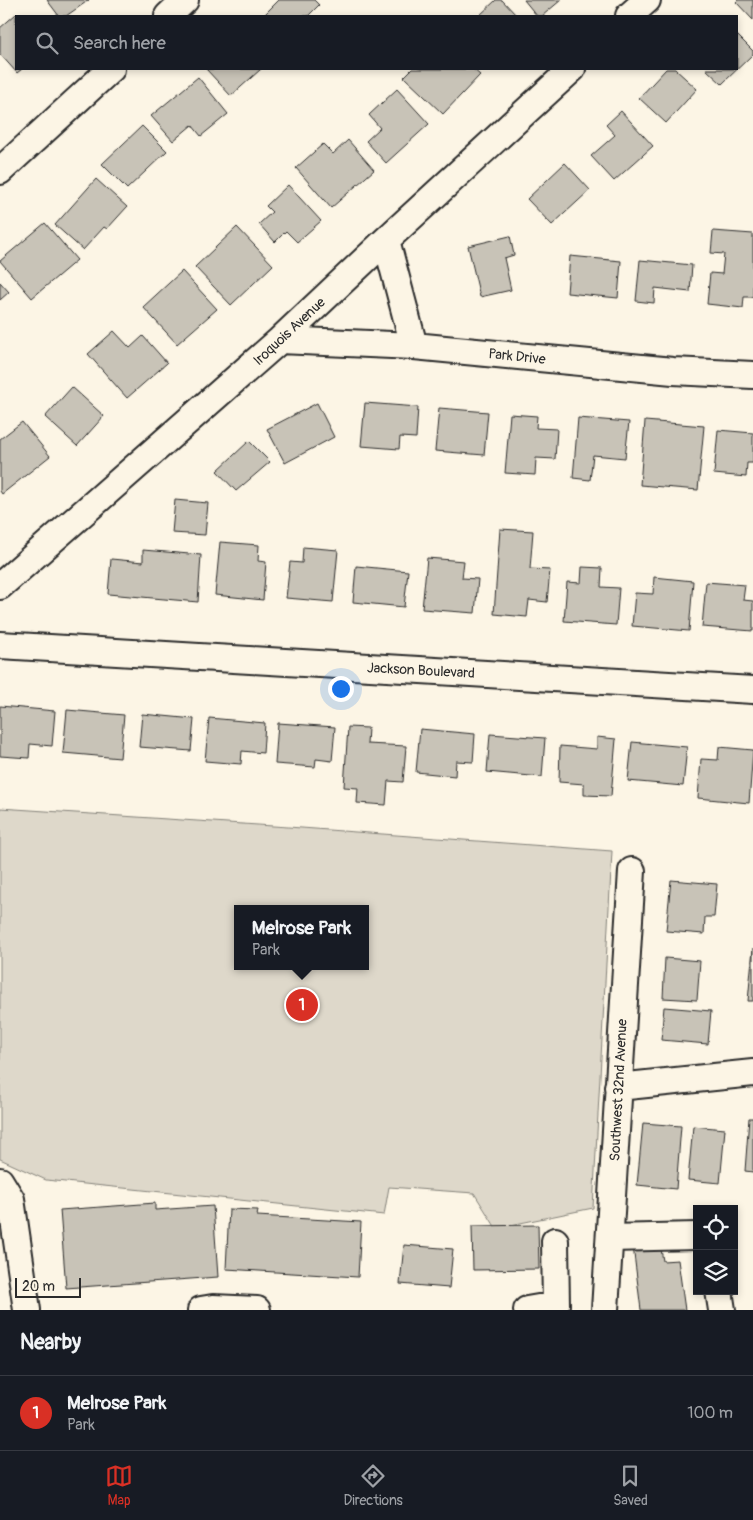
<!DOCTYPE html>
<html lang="en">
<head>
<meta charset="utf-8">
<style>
	:root { --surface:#171b24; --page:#20242c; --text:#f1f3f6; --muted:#9ea1a6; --line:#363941; --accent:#d93025 }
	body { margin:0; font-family:Pangolin,sans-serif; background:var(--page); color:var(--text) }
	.controls { position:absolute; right:15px; bottom:15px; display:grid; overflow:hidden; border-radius:0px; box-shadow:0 2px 8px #0003 }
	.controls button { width:45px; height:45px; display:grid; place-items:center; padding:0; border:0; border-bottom:1px solid var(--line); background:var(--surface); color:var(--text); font:25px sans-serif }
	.scale { position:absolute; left:15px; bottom:12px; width:66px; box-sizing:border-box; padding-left:5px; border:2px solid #2b2b2b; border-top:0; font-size:14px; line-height:18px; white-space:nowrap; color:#2b2b2b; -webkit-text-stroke:4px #fcf5e5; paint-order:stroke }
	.you { position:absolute; left:340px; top:688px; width:18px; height:18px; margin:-12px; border:4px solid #fff; border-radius:50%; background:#1a73e8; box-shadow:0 0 0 8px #1a73e833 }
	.badge { display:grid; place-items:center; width:32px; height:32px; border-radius:50%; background:var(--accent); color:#fff; font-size:16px; font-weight:700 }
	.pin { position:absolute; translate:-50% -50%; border:2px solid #fff; box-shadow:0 1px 5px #0006 }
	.popup { position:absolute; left:234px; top:905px; width:135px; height:65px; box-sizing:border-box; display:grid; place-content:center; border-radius:0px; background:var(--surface); filter:drop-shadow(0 1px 4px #0005); font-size:16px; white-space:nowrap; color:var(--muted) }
	.popup b { font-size:19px; color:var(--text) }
	.popup::after { content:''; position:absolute; left:50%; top:100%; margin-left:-10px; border:10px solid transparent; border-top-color:var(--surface) }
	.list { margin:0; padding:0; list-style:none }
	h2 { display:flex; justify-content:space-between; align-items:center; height:65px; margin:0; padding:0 20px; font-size:21px }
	h2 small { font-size:16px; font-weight:400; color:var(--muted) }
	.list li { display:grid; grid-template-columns:32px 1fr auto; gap:15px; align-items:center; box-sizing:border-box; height:75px; padding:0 20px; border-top:1px solid var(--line) }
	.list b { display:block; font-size:19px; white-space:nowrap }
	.list p { margin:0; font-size:16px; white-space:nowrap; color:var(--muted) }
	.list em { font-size:16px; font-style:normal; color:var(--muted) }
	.icon { flex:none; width:28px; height:28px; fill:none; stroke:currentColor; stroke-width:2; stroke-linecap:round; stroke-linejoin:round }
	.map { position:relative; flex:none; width:753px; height:1310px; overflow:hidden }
	.search { position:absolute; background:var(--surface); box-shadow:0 2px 8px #0003; left:15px; right:15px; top:15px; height:55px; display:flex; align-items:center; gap:12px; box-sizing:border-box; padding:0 18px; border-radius:0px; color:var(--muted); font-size:19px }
	.sheet { height:140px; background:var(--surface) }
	nav { display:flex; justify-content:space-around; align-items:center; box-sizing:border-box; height:70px; border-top:1px solid var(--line); background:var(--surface); font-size:14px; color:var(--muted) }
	nav a { display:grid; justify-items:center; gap:2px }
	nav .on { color:var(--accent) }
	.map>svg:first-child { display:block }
	.green { fill:#ded8ca; stroke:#84827a; fill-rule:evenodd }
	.building { fill:#c8c3b7; stroke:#2b2b2b }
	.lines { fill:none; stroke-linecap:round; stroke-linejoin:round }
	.minor-casing { stroke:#2b2b2b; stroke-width:30 }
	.minor { stroke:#fcf5e5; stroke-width:26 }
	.labels { text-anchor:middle; stroke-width:4; stroke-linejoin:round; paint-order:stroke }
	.street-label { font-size:14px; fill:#2b2b2b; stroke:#fcf5e5 }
</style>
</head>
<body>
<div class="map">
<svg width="753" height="1310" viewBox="0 0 753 1310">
	<rect width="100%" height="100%" fill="#fcf5e5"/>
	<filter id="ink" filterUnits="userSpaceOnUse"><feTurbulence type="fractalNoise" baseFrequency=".02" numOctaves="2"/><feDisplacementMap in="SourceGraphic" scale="10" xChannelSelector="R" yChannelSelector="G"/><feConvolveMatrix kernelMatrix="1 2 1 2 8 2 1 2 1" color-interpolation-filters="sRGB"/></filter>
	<g filter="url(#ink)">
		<path class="green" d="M0,808L288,827L612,851L593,1208L496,1228L474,1193L389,1187L384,1215L46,1180L0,1159ZM238,909H366V966H238Z"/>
		<path class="building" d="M47,0H89L66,16H59Z
			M279,0H314L319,5L308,16H263Z
			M496,0H502L517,16H479Z
			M524,0H561L542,16H537Z
			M738,0H753V20L736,2Z
			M16,14L18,16H16V69H22L17,73L0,54V28Z
			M737,35L753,51V54L722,84L706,69H737Z
			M206,69H261L231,96Z
			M412,69H473L480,75L443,114L404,77Z
			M666,69H675L697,89L666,123L639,98Z
			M198,77L228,114L201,136L192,125L173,141L151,116Z
			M397,89L429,124L386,163L366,141L380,128L369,115Z
			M621,111L653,146L614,181L591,156L615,135L606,125Z
			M142,126L167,151L127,189L102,164Z
			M348,140L374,170L331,208L296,168L323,144L333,154Z
			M565,163L590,190L552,225L527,199Z
			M96,179L127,207L107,229L104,227L83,250L55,225Z
			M288,185L321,221L297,242L286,231L275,242L259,224L272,212L266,206Z
			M45,223L77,260L32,298L0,261Z
			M237,227L273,265L231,305L195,267Z
			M713,231L753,234V297H744L743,308L707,304L710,273L722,274L724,254L711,253Z
			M510,236L514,255L504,258L511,290L480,297L468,246Z
			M570,256L621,261L618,298L567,293Z
			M640,260L692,265L690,292L655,288L654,303L636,301Z
			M182,271L217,309L177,344L143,307Z
			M0,282L9,292L0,300Z
			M114,331L130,348L143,336L167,363L127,398L88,354Z
			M72,387L104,416L77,446L45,417Z
			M317,403L334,437L285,463L267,429Z
			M365,403L418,407L416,438L400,437L399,449L361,446Z
			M439,408L488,412L484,455L435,451Z
			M510,414L537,416L536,428L557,429L555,459L536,458L535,475L505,473Z
			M578,418L629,422L625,458L593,455L590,480L573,478Z
			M645,421L704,426L698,490L640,485Z
			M22,422L50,456L2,494L0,491V439Z
			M718,430L753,433V463H747L746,477L714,474Z
			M249,441L270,462L236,491L217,471Z
			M175,500L208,503L205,535L172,533Z
			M500,529L533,531L530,569L550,570L547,602L529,600L527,617L494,614Z
			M220,542L259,545L258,561L266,562L263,600L215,595Z
			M303,547L338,550L333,602L286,598L290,562L302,563Z
			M143,550L201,555L198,602L108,594L111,559L143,562Z
			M427,558L464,561L462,578L478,579L475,613L422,609Z
			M356,566L408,571L404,607L353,602Z
			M582,567L602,568L601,587L619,588L616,625L564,621L567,582L581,583Z
			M654,577L693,581L689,631L632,626L635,593L653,594Z
			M706,582L745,585L743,600L753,601V631L702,627Z
			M0,706L55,711L52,746L30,744L29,758L0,756Z
			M67,710L124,715L120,758L63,753Z
			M142,714L194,719L191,751L139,747Z
			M209,718L265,723L263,753L242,751L241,764L205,761Z
			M278,723L335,727L332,761L316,759L315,767L275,764Z
			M348,727L368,728L367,744L406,746L403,782L388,781L386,805L357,803L358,788L344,787Z
			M420,729L475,734L473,762L456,761L455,776L416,772Z
			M490,734L545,738L542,777L487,772Z
			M597,737L616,739L611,796L584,795V784L559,782L560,746L597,749Z
			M632,742L687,747L683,786L628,781Z
			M719,747L753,750L749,803L698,798L701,759L718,760Z
			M671,880L717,884L714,917H705L704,934L666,931Z
			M753,948V1001H748Z
			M665,958L700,961L697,1000L663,998Z
			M664,1007L711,1011L708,1044L661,1040Z
			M749,1118H753V1172L745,1171Z
			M643,1123L681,1126L676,1189L637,1185Z
			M693,1126L725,1129L720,1183L688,1180Z
			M155,1203V1210L213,1206L218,1277L66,1288L60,1210Z
			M229,1209L258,1210L257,1216L361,1222L358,1277L226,1269Z
			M538,1225L539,1269L473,1270L472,1226Z
			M660,1243L663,1261L678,1260L685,1310H641L633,1246Z
			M404,1245L453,1249L449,1288L400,1284Z"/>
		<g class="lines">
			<g class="minor-casing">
				<path id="minor" d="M168,16L185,0
					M629,16L647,0
					M0,171L111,69
					M386,240L414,346
					M280,340L414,346L673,371L753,375
					M0,586L280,340L386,240L572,69
					M0,645L753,690
					M618,1087L753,1073
					M0,1181L11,1199L27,1310
					M610,1238L697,1236
					M719,1291L722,1310
					M201,1310L213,1308L257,1310
					M527,1310L556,1305L555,1241
					M605,1310L632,871"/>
			</g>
			<use href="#minor" class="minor"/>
		</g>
	</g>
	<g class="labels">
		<g class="street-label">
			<text transform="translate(289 331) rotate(-43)" y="5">Iroquois Avenue</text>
			<text transform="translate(517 356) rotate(6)" y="5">Park Drive</text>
			<text transform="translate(421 670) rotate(3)" y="5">Jackson Boulevard</text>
			<text transform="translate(618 1090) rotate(-87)" y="5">Southwest 32nd Avenue</text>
		</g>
	</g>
</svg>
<div class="controls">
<button><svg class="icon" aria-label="locate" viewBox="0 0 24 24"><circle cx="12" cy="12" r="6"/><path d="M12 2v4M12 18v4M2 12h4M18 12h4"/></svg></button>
<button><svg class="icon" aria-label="layers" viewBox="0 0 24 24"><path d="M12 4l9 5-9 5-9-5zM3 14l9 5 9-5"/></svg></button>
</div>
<div class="scale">20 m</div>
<div class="you"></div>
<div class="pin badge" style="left:302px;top:1005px">1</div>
<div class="popup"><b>Melrose Park</b>Park</div>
<div class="search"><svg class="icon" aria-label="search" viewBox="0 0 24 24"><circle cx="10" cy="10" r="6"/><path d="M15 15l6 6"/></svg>Search here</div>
</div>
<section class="sheet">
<h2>Nearby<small></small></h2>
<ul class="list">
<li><span class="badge">1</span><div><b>Melrose Park</b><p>Park</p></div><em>100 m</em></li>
</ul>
</section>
<nav>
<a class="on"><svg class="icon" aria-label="map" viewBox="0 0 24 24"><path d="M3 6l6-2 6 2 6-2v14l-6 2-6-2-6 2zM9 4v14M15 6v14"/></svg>Map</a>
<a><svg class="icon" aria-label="directions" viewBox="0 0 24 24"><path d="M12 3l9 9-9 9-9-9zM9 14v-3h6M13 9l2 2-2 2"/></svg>Directions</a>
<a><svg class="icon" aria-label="saved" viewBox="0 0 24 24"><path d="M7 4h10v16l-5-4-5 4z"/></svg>Saved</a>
</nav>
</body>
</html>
